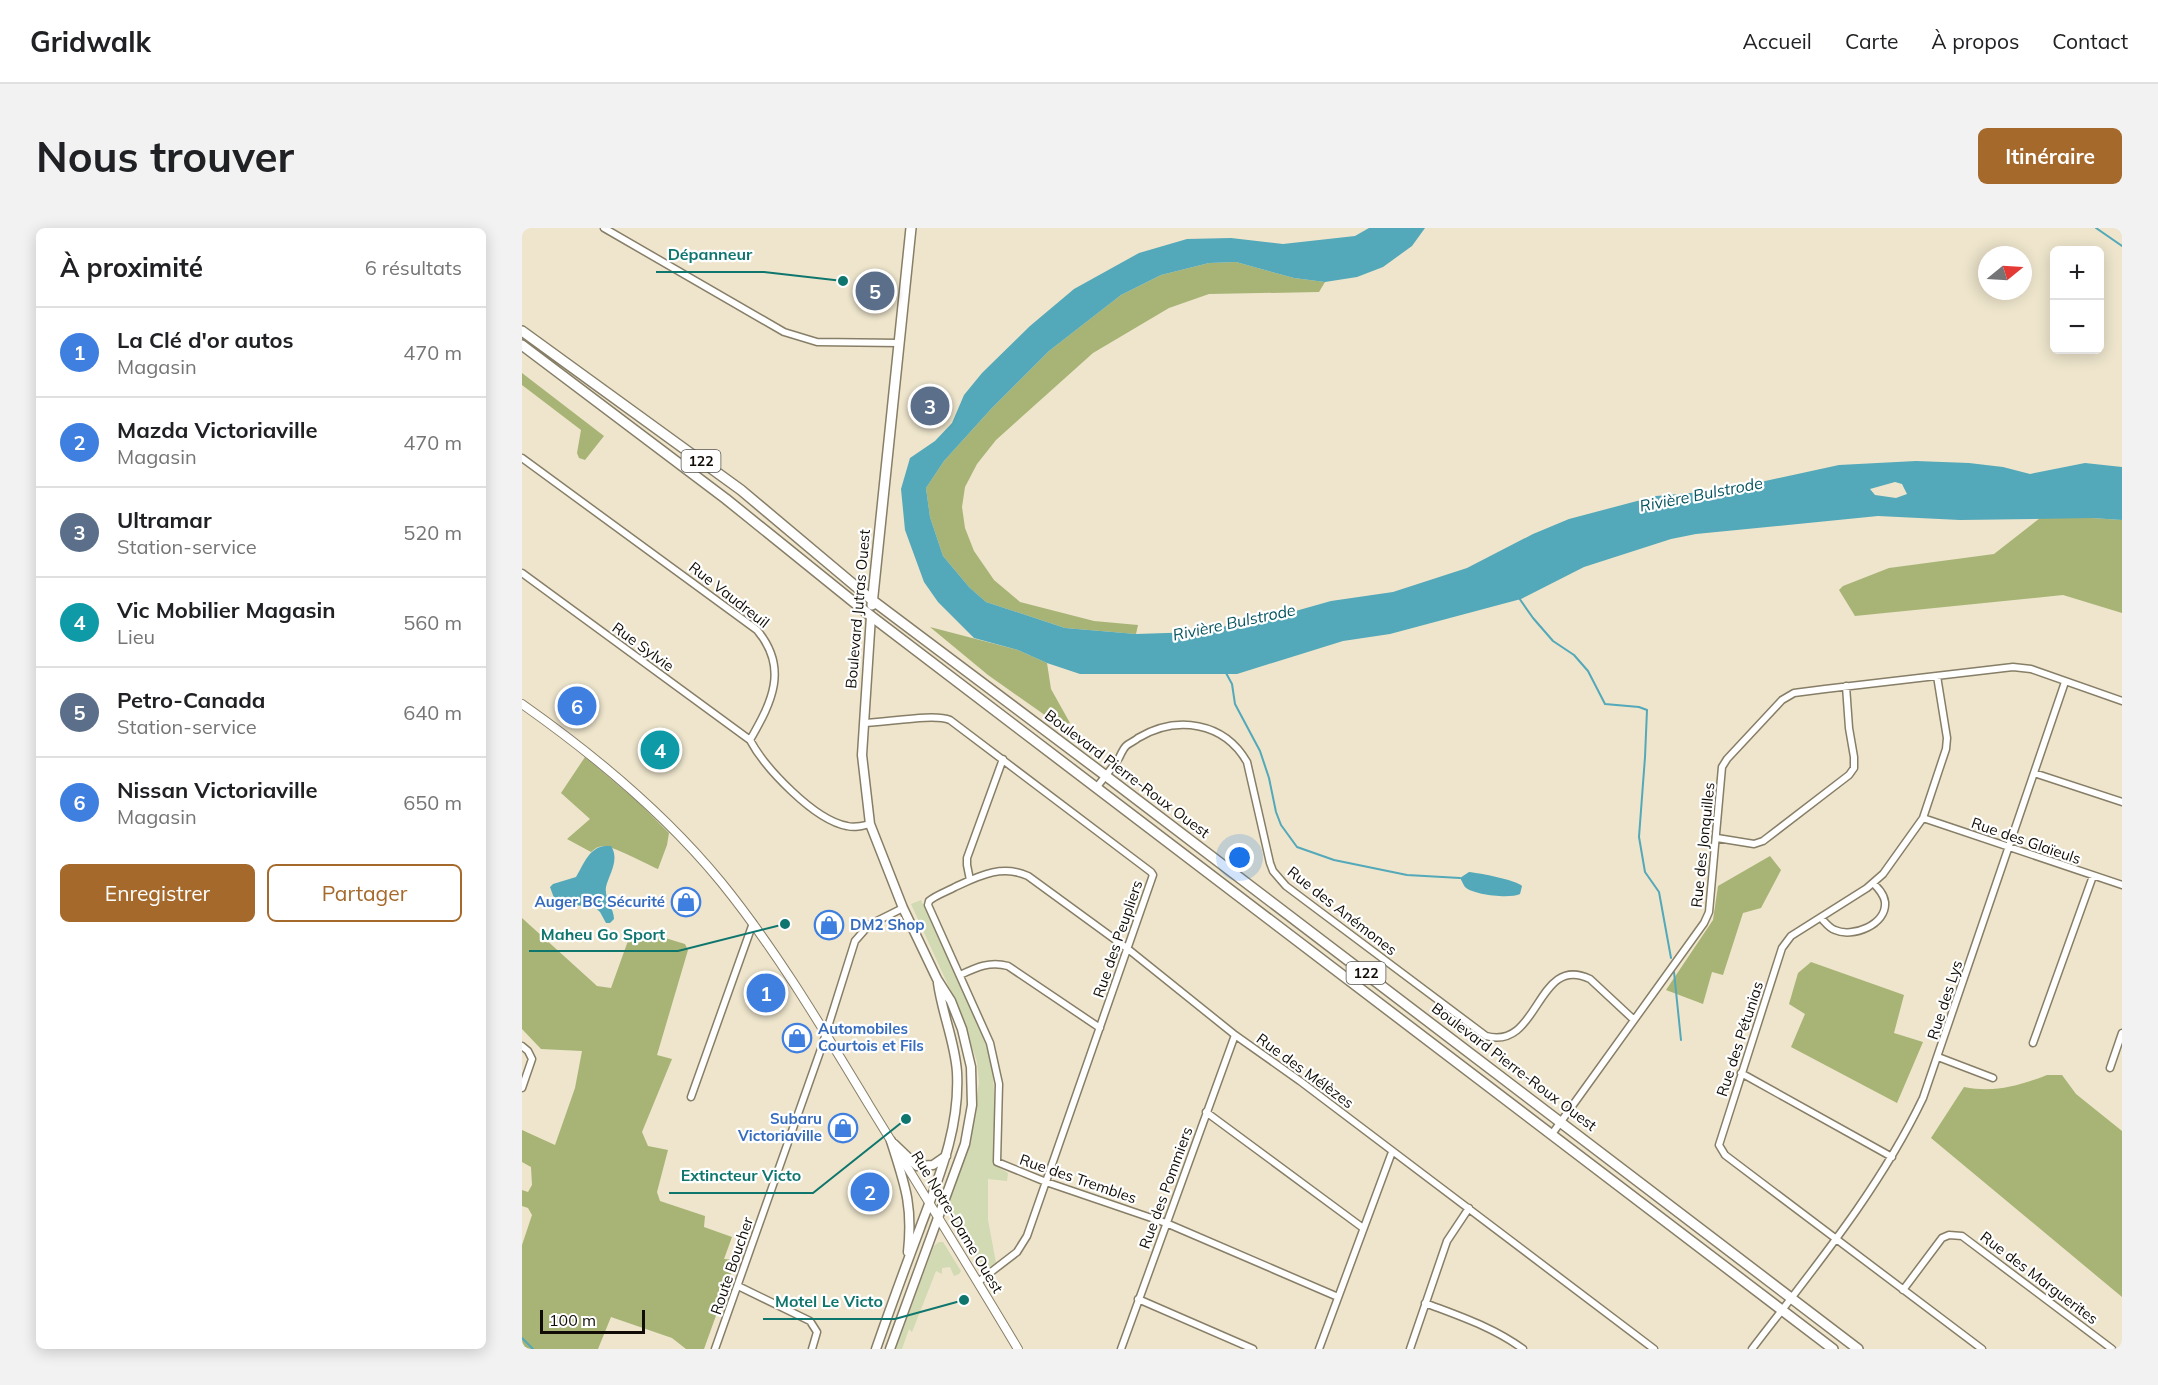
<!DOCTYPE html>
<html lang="fr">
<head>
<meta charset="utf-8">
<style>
	:root { --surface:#fff; --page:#f2f2f2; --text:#202124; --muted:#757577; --line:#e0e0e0; --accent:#a5692b }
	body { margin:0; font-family:Mulish,sans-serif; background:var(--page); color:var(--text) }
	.controls { position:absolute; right:18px; top:18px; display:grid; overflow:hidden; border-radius:9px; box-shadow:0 3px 15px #0003 }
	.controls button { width:54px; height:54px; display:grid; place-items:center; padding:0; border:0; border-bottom:2px solid var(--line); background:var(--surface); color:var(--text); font:30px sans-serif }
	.compass { position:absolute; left:1456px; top:18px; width:54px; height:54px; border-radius:50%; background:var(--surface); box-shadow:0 3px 15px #0003; rotate:72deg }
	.scale { position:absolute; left:18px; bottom:15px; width:105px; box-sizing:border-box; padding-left:6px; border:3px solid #110d06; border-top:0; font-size:16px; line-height:21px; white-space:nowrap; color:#110d06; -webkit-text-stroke:4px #fff; paint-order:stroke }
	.you { position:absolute; left:718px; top:630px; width:21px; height:21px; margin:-15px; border:4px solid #fff; border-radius:50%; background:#1a73e8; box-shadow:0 0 0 9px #1a73e833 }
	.badge { display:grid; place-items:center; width:39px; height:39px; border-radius:50%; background:var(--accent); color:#fff; font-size:20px; font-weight:700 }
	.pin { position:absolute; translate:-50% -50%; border:3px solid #fff; box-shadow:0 2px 6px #0006 }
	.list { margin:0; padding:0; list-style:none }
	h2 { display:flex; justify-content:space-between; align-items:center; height:78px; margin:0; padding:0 24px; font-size:26px }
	h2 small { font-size:20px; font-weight:400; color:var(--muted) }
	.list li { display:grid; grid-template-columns:39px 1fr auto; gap:18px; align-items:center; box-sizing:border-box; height:90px; padding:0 24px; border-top:2px solid var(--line) }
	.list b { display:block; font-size:22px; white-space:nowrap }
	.list p { margin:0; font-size:20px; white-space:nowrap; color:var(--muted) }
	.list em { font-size:20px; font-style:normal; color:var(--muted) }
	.actions { display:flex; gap:12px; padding:18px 24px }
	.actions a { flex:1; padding:14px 0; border:2px solid var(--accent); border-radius:9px; text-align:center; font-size:21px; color:var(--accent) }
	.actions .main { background:var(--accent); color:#fff }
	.map { position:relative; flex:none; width:1600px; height:1121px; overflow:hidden; border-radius:9px }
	header { display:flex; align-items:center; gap:36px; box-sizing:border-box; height:84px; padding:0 30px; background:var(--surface); border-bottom:2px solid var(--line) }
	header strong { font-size:28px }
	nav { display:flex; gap:33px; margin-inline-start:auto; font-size:21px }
	.intro { display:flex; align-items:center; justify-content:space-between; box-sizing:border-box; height:144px; padding:0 36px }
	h1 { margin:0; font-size:42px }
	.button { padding:15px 27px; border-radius:9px; background:var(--accent); color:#fff; font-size:21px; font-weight:700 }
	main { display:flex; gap:36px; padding:0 36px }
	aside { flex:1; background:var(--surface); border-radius:9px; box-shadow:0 3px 15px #0003 }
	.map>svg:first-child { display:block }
	.green { fill:#d1dab3 }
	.forest { fill:#a7b475 }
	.water { fill:#53a8b9; fill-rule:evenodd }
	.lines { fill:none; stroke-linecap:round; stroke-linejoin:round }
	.stream { stroke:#53a8b9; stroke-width:2 }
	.minor-casing { stroke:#877e67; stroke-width:9 }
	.tertiary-casing { stroke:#877e67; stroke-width:10 }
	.secondary-casing { stroke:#877e67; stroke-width:11 }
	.primary-casing { stroke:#877e67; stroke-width:12 }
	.minor { stroke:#fff; stroke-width:6 }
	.tertiary { stroke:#fff; stroke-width:8 }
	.secondary { stroke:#fff; stroke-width:8 }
	.primary { stroke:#fff; stroke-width:9 }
	.labels { text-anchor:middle; stroke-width:4.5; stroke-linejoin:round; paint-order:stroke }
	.shield { fill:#fff; stroke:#585651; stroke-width:1.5 }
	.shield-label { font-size:14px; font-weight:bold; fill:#110d06 }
	.street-label { font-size:15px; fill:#110d06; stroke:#fff }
	.shop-label { font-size:15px; font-weight:bold; fill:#366cbe; stroke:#fff; text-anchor:end }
	.water-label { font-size:16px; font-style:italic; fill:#065460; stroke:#fff }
	.leader { fill:none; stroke:#0f766e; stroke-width:2 }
	.callout-dot { fill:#0f766e; stroke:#fff; stroke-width:2 }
	.callout-label { font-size:16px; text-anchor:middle; font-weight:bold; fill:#0f766e; stroke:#fff; stroke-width:4.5; stroke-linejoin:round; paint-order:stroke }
</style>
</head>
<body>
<header>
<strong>Gridwalk</strong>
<nav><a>Accueil</a><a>Carte</a><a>À propos</a><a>Contact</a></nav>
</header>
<div class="intro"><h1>Nous trouver</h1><a class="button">Itinéraire</a></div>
<main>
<aside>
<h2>À proximité<small>6 résultats</small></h2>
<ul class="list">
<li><span class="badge" style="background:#3f7fe0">1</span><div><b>La Clé d'or autos</b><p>Magasin</p></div><em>470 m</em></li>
<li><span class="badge" style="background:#3f7fe0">2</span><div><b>Mazda Victoriaville</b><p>Magasin</p></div><em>470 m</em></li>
<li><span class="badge" style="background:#5c6f8a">3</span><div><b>Ultramar</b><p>Station-service</p></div><em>520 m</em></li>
<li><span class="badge" style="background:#0f9aa8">4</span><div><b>Vic Mobilier Magasin</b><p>Lieu</p></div><em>560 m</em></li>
<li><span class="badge" style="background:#5c6f8a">5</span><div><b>Petro-Canada</b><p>Station-service</p></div><em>640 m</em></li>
<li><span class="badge" style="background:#3f7fe0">6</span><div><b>Nissan Victoriaville</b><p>Magasin</p></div><em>650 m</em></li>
</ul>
<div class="actions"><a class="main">Enregistrer</a><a>Partager</a></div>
</aside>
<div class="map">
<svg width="1600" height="1121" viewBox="0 0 1600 1121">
	<rect width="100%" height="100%" fill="#eee5cc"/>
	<path class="green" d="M399,672L451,786L463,814L470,837L473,875L471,932L474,938L486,945L485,953L466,951V992L474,1035L462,1042L425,983L427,973L448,915L457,854L455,834L437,781L389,676Z
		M417,1014H421L439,1043L437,1046L432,1048L428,1039L420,1040V1046L414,1043L390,1104L387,1101L380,1121H373L412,1018Z"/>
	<path class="forest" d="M714,34L772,50L803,54L797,64L687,66L647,80L571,125L474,212L455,236L443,259L440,279L443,300L452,323L472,352L498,374L572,393L616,397L614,406L543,400L464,374L447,359L421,328L408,289L404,260L422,233L469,181L527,123L599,67L639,47L687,35Z
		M0,145L82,208L63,232L57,230L55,225L59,202L0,157Z
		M1518,290H1570L1600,292V385L1541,367L1333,388L1317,362L1321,358L1367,340L1472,326Z
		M408,399L496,422L525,435L529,461L548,495L537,497L466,447Z
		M63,529L115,573L147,605L145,617L136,641C127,637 88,617 82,618C77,618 73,620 69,624L45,611L68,591L39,565Z
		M1248,628L1259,642L1239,680L1221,685L1201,747L1190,744L1181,776L1144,762L1191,692L1196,658Z
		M0,690L75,758L89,760L107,710L120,703L163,716L166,722L135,827L150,831L120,904L126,918L146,922L135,964L138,973L183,988L182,999L210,1009L202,1031L214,1032L182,1121H164L150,1110L89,1089L76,1121H0V1017L10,987L6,980L0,978V962L6,964L10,957L9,939L0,934V902L33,917L53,860L60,823L19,821L0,801Z
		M1289,734L1382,767L1372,805L1401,814L1375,875L1269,819L1283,786L1267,776L1276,745Z
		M1525,847H1540L1554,866L1600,903V1069L1409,910L1442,859C1472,865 1497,858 1525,847Z"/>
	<path class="water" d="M847,0H903L890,18L861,39L835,49L803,54L772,50L714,34L687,35L639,47L599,67L527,123L469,181L422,233L404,260L408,289L421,328L447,359L464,374L543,400L614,406L676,404L770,384L809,373L871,364L945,340L1011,306L1047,291L1134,268L1202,262L1317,237L1394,233L1447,235L1481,239L1508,246L1563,235L1600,239V292L1570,290L1438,292L1356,288L1174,306L1149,311L1062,339L999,371L868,406L821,413L715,446H558L525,435L496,422L452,410L416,374L402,354L383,302L379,261L388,230L413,213L430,195L442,167L460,145L508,98L552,61L617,25L665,11L709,10L761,16L833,8ZM1373,254L1380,256L1385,266L1374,270L1353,267L1348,261Z
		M84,618H89C98,632 87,646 84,659C82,670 92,680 92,691L88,695H84L78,684L69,676C57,681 45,674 32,670L28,659L31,656L54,649C62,636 67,619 84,618Z
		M947,644C958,645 994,652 1000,658L998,666C988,671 951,667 943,659C942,658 939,651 938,650Z"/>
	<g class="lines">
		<path class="stream" d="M1574,0L1600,18
			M997,370L1011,390L1031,413L1052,427L1066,443L1083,476L1117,479L1125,482L1123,529L1117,609L1123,644L1137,664L1149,730
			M704,445L710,456L713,476L738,523L747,550L754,584L759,597L775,619L812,632L885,647L938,650
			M1152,744L1159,812
			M0,1110L11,1121"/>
		<g class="minor-casing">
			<path id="minor" d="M82,0L262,104L295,114L378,115
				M0,230L235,402C267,440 250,474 228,512C243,540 292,592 325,598C333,600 340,598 348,596
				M0,345L228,512
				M1415,448L1425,510L1424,521L1401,590L1361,646L1345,660L1269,708L1260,720L1197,917L1203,927L1460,1121
				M342,495C363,495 411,485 428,492L629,644L631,647L505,1008L495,1024L456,1054
				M1512,545L1600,574
				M574,560C582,550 590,540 597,530C599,526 601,521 604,518C607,515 613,513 616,510C655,487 702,494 725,534L748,635L751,643L764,658L964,808C1018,823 1014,725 1068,751L1111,791
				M1401,590L1600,657
				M1195,610L1232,616L1241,613L1327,547L1332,540V529L1327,500L1324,458
				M448,652L445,637V630L481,531
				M1299,690C1303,694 1307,700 1313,702C1330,710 1365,697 1363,674C1362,666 1356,660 1351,655
				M438,747C455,739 468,733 486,738L578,800
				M1511,815L1571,648
				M0,818L6,823L10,831L0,860
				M1416,829L1471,850
				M1588,840L1600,805
				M1219,845L1370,929
				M169,869L231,695
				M684,884L841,1000
				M1030,906L1182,695L1187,684L1200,539L1205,531L1260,472L1272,465L1303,461L1491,439L1509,441L1600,473
				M216,1058L288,1093L295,1104L290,1121
				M1381,1062L1420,1010L1427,1007L1440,1008L1590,1121
				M816,1069L644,995L524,954L475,934L477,856L468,815L406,677L407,673C414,667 424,664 433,659C457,648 480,636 506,648L606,721L713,807L778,853L1132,1121
				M616,1071L731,1121
				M903,1075C937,1088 971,1099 1001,1121
				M193,1121L299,821L333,713L347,697L381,680
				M599,1121L713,807
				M797,1121L870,924
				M888,1121L925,1013L947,980
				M1230,1121C1292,1040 1357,962 1401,870L1543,454"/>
		</g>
		<g class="tertiary-casing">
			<path id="tertiary" d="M0,476C71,526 144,587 199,654C255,723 301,801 347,877C397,958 447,1039 496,1121"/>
		</g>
		<g class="secondary-casing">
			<path id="secondary" d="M349,388L340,527L348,596L381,680L415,751L429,773L440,801L449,839L450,877L443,916L368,1121
				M369,913C383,957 391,977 386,1024
				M372,916L395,938L411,937L424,928
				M354,1121C368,1081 383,1040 398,1000C417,949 438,900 435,844C433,814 420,785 416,755"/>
		</g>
		<g class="primary-casing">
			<path id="primary" d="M0,103L219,262L350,372L584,548L1336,1121
				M0,117L204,271L349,388L1311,1121
				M350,377L389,0"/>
		</g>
		<use href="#minor" class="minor"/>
		<use href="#tertiary" class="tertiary"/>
		<use href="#secondary" class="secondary"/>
		<use href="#primary" class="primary"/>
	</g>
	<defs>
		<g id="shop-ring" transform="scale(1.5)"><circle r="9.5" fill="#fff" stroke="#3f7fe0" stroke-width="1.5"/><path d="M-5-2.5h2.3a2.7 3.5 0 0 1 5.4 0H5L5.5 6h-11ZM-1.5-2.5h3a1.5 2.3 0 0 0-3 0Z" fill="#3f7fe0"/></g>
	</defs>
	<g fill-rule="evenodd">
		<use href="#shop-ring" x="164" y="674"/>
		<use href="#shop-ring" x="307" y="697"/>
		<use href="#shop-ring" x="275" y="810"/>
		<use href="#shop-ring" x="321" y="900"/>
	</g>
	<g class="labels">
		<g class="shield">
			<rect x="159.5" y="222" width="39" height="22" rx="4.5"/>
			<rect x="824.5" y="734" width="39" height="22" rx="4.5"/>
		</g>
		<g class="shield-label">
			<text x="179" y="238">122</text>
			<text x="844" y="750">122</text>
		</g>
		<g class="street-label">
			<text transform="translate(207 367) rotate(38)" y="5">Rue Vaudreuil</text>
			<text transform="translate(336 381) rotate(-85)" y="5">Boulevard Jutras Ouest</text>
			<text transform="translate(121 419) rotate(36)" y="5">Rue Sylvie</text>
			<text transform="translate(605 546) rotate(37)" y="5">Boulevard Pierre-Roux Ouest</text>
			<text transform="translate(1504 613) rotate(19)" y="5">Rue des Glaïeuls</text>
			<text transform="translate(1181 617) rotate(-84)" y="5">Rue des Jonquilles</text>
			<text transform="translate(820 683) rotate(38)" y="5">Rue des Anémones</text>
			<text transform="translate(596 711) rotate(-71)" y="5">Rue des Peupliers</text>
			<text transform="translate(1423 772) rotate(-72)" y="5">Rue des Lys</text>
			<text transform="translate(1218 811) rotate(-72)" y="5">Rue des Pétunias</text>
			<text transform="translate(992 839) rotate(37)" y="5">Boulevard Pierre-Roux Ouest</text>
			<text transform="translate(783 843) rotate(36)" y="5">Rue des Mélèzes</text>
			<text transform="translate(556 951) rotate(19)" y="5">Rue des Trembles</text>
			<text transform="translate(644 960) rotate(-70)" y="5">Rue des Pommiers</text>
			<text transform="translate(435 994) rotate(59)" y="5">Rue Notre-Dame Ouest</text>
			<text transform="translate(210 1038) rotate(-71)" y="5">Route Boucher</text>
			<text transform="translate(1517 1050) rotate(37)" y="5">Rue des Marguerites</text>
		</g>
		<g class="shop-label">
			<text x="143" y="679">Auger BC Sécurité</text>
			<text x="328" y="702" text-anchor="start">DM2 Shop</text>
			<text x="296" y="806" text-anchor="start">Automobiles<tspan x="296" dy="17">Courtois et Fils</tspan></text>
			<text x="300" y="896">Subaru<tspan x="300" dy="17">Victoriaville</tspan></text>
		</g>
		<g class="water-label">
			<text transform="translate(1179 266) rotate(-11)" y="6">Rivière Bulstrode</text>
			<text transform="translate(712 394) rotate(-12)" y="6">Rivière Bulstrode</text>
		</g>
	</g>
	<path class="leader" d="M321 53L242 44H134M263 696L156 723H7M384 891L291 965H147M442 1072L373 1091H241"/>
	<g class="callout-dot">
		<circle cx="321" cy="53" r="6"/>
		<circle cx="263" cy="696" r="6"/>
		<circle cx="384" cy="891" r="6"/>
		<circle cx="442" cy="1072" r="6"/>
	</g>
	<g class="callout-label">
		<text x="188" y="32">Dépanneur</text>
		<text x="81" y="712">Maheu Go Sport</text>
		<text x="219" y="953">Extincteur Victo</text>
		<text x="307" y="1079">Motel Le Victo</text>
	</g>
</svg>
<div class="controls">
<button>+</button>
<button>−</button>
</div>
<svg class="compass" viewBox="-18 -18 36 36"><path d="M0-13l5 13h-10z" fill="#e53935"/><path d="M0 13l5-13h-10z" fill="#757577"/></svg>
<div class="scale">100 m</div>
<div class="you"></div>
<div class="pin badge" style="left:244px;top:765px;background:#3f7fe0">1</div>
<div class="pin badge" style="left:348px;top:964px;background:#3f7fe0">2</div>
<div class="pin badge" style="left:408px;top:178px;background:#5c6f8a">3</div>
<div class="pin badge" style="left:138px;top:522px;background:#0f9aa8">4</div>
<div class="pin badge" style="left:353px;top:63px;background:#5c6f8a">5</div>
<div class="pin badge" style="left:55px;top:478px;background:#3f7fe0">6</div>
</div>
</main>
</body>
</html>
